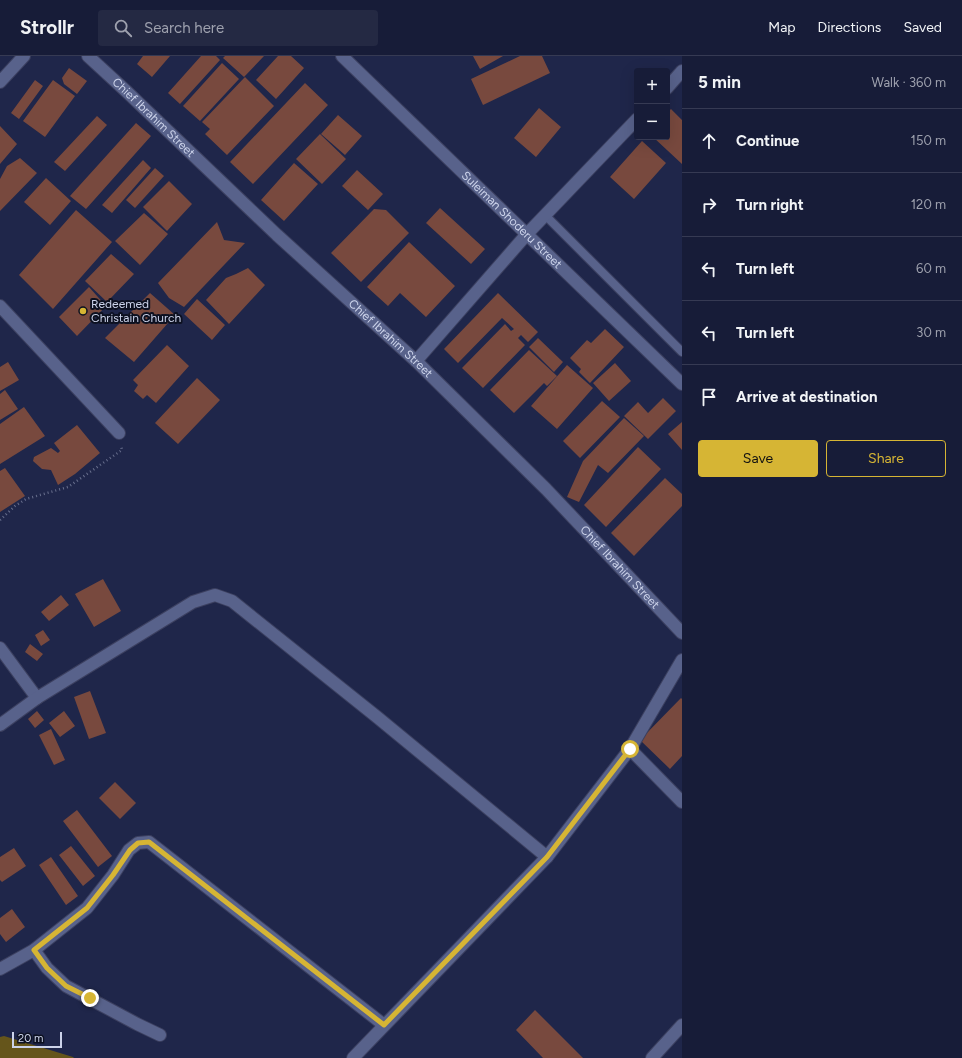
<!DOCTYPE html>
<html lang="en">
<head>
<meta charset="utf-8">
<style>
	:root { --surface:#171c38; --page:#242943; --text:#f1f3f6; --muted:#9ea1ae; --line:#363a53; --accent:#d6b534 }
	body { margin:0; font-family:Figtree,sans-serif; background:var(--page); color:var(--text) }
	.controls { position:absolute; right:12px; top:12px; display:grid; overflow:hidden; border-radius:4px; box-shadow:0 4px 16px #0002 }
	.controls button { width:36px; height:36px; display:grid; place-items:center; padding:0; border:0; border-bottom:1px solid var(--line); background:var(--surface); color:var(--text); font:20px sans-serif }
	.scale { position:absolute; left:12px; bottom:10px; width:50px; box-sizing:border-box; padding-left:4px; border:2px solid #ccd3ea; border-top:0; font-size:11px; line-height:14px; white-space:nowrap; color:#ccd3ea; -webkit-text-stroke:3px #0d1121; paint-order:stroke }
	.stop { position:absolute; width:12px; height:12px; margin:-9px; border:3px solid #d6b534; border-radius:50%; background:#fff }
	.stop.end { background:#d6b534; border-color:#fff; box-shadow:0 1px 4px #0008 }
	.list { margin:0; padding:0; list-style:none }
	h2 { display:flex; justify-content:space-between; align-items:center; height:52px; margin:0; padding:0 16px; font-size:17px }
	h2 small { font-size:13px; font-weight:400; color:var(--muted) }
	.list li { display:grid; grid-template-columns:26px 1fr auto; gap:12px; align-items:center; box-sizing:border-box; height:64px; padding:0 16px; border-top:1px solid var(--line) }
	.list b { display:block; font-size:15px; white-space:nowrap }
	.list em { font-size:13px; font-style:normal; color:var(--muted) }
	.actions { display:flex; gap:8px; padding:12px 16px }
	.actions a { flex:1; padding:9px 0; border:1px solid var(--accent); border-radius:4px; text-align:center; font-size:14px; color:var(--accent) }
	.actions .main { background:var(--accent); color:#111 }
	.icon { flex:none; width:22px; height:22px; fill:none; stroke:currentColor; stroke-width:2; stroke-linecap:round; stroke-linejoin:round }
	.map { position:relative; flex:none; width:682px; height:1002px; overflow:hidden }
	header { display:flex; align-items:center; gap:24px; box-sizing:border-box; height:56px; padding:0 20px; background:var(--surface); border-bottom:1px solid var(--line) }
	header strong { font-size:19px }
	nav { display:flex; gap:22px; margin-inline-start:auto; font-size:14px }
	.search { width:280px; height:36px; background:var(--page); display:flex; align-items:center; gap:10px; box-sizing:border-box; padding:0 14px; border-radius:4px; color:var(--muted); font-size:15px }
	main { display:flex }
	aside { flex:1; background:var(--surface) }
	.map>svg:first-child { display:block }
	.forest { fill:#65551b }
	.building { fill:#78493e }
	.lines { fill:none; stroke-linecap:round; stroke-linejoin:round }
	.lane-casing { stroke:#3c4060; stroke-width:10 }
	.street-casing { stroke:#3c4060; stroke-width:14 }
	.path { stroke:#686f8d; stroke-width:2.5; stroke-dasharray:1 3; stroke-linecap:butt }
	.lane { stroke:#58628b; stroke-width:8 }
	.street { stroke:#58628b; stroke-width:12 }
	.route { stroke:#d6b534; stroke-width:5 }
	.poi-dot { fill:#d6b534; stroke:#0d1121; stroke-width:1.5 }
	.labels { text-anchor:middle; stroke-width:4; stroke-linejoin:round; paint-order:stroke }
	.street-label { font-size:12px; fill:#ccd3ea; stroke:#0d1121 }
	.poi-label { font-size:12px; fill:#ccd3ea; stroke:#0d1121; text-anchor:start }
</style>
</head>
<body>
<header>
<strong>Strollr</strong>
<div class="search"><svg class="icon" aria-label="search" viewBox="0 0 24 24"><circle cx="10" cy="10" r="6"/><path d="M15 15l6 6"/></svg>Search here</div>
<nav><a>Map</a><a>Directions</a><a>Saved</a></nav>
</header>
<main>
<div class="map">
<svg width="682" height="1002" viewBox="0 0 682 1002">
	<rect width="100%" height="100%" fill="#1f264a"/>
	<path class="forest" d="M4,980L73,1001L74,1002H0V981Z"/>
	<path class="building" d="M143,0H170L152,21L137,8Z
		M201,0H216L220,4L180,48L168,37Z
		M225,0H264L244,21L223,2Z
		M278,0H291L304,12L276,43L256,24Z
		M473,0H503L480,13Z
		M520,0H542L550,17L483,49L471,23Z
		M222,7L239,23L200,65L183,50Z
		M69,12L87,25L77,38L64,28L62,22Z
		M245,21L274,50L227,99L205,78L210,73L202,66Z
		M35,24L43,30L19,63L11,57Z
		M53,24L75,40L45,81L23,65Z
		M305,27L328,49L253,128L230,106Z
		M539,52L561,71L536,101L514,82Z
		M671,53L682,64V108L653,81H667V57Z
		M338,59L362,80L345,99L321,78Z
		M97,60L107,69L65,115L54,106Z
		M136,67L151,80L86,153L70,140Z
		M0,70L17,88L0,108Z
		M320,78L346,103L322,128L296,103Z
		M642,85L666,107L634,143L610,121Z
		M20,102L37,117L0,155V123L7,110Z
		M143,104L151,112L112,157L102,149Z
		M294,107L318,128L284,165L261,144Z
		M155,112L164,120L135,152L126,144Z
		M357,114L383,138L368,154L342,130Z
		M46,122L71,145L50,169L24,146Z
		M169,125L192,148L167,175L143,151Z
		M440,152L485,193L471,208L426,167Z
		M374,153L386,154L409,177L361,226L331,197Z
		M76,154L112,186L53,253L19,219Z
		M144,157L168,178L140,209L115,185Z
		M217,166L224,184L245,187L184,251L169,242L158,227Z
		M409,186L455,230L426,261L400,237L388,250L367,231Z
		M111,198L134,218L107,246L85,225Z
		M248,212L265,229L229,268L206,244L226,222L236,218Z
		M89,231L106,250L77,280L59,261Z
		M150,237L175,259L134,306L105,282Z
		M498,237L538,276L528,286L521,279L518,282L525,289L483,332L462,312L505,268L511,275L514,273L502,262L458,307L444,293Z
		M197,243L225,269L212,284L184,258Z
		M605,273L624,291L590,327L579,316L581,313L570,302L587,284L591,287Z
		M538,282L563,306L554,316L529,291Z
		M167,289L189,310L156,347L147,339L143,343L134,335L138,329L133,324Z
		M529,294L557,320L547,330L544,327L514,357L490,334Z
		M8,306L19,324L0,335V311Z
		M615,307L631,325L609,345L593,327Z
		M567,309L593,332L557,373L531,350Z
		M197,322L220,344L178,388L155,367Z
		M5,334L18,353L0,364V338Z
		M663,342L676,355L648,383L624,360L638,346L648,357Z
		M602,345L620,361L580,402L563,385Z
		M24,351L45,380L0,408V368Z
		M624,362L644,380L608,417L598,409L579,446L567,441L583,405Z
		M682,366V394L668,378Z
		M77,369L100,397L75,418L58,429L51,414L42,413L33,405L34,401L51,392L58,397L60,395L54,387Z
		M638,391L661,413L606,471L584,449Z
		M5,412L25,440L0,456V415Z
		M665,422L682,438V450L634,500L611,477Z
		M103,523L121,555L94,571L75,538Z
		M61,539L69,549L49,565L41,556Z
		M43,574L50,584L41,590L35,579Z
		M30,588L43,598L37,605L25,596Z
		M90,635L106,677L89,683L74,641Z
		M681,642L682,643V700L670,713L640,684Z
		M37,655L44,664L35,672L28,663Z
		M64,655L75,670L60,681L49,667Z
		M51,673L65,704L54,709L39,679Z
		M115,726L136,747L120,763L99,742Z
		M77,754L112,800L98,811L63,765Z
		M71,790L95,820L83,830L59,799Z
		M14,792L26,810L2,826L0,824V801Z
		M51,801L78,840L66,849L39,809Z
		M12,853L25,871L6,886L0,878V862Z
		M535,954L583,1002H543L516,974Z"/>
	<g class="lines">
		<g class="lane-casing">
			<path id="lane" d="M545,159L682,296"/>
		</g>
		<g class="street-casing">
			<g id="street">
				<path id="s1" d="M88,0L126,35L277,179L416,305L546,433L682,577"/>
				<path id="s2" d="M342,0L682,328"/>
				<path d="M0,26L24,0"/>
				<path d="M667,32L682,15"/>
				<path d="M0,250L119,377"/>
				<path d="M416,305L527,178L637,63"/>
				<path d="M0,592L37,642"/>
				<path d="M0,669L37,642L193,546L215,539L232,545L377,661L547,801"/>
				<path d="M630,693L682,746"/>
				<path d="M34,894L47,912L66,930L137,968L160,979"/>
				<path d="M0,913L34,894L87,852L113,819L129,794L138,787L149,786L384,969"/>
				<path d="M353,1002L547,801L630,693L682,604"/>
				<path d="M652,1002L682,969"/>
			</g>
		</g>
		<path class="path" d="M0,464L15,450L26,443L68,431L122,394L121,389"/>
		<use href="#lane" class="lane"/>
		<use href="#street" class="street"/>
	</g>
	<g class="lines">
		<path class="route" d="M90,942L66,930L47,912L34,894L87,852L113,819L130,794L138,787L149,786L384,969L547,801L630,693"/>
	</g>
	<circle class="poi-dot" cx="83" cy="255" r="4"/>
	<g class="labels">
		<g class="street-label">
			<text dy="4" stroke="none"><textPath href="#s1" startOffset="90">Chief Ibrahim Street</textPath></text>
			<text dy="4" stroke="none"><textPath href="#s2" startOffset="236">Suleiman Shoderu Street</textPath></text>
			<text dy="4" stroke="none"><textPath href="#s1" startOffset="414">Chief Ibrahim Street</textPath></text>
			<text dy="4" stroke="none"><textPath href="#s1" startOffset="738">Chief Ibrahim Street</textPath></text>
		</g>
		<g class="poi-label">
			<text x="91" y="252">Redeemed<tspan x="91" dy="14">Christain Church</tspan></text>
		</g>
	</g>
</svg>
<div class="controls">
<button>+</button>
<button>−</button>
</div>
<div class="scale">20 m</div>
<div class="stop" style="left:630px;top:693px"></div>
<div class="stop end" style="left:90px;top:942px"></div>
</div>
<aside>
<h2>5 min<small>Walk · 360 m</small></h2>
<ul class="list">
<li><svg class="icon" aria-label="ahead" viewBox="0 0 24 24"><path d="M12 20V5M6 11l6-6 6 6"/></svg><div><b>Continue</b></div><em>150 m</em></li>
<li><svg class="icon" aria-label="right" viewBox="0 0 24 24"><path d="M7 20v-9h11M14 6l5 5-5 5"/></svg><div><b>Turn right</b></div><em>120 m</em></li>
<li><svg class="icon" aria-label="left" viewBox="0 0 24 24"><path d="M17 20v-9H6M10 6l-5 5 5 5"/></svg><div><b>Turn left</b></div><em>60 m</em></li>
<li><svg class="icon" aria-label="left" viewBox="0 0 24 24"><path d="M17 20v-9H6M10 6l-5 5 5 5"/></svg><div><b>Turn left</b></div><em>30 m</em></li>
<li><svg class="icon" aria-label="arrive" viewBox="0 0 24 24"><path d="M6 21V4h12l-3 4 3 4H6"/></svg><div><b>Arrive at destination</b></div></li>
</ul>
<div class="actions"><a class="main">Save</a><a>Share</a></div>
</aside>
</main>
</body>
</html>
